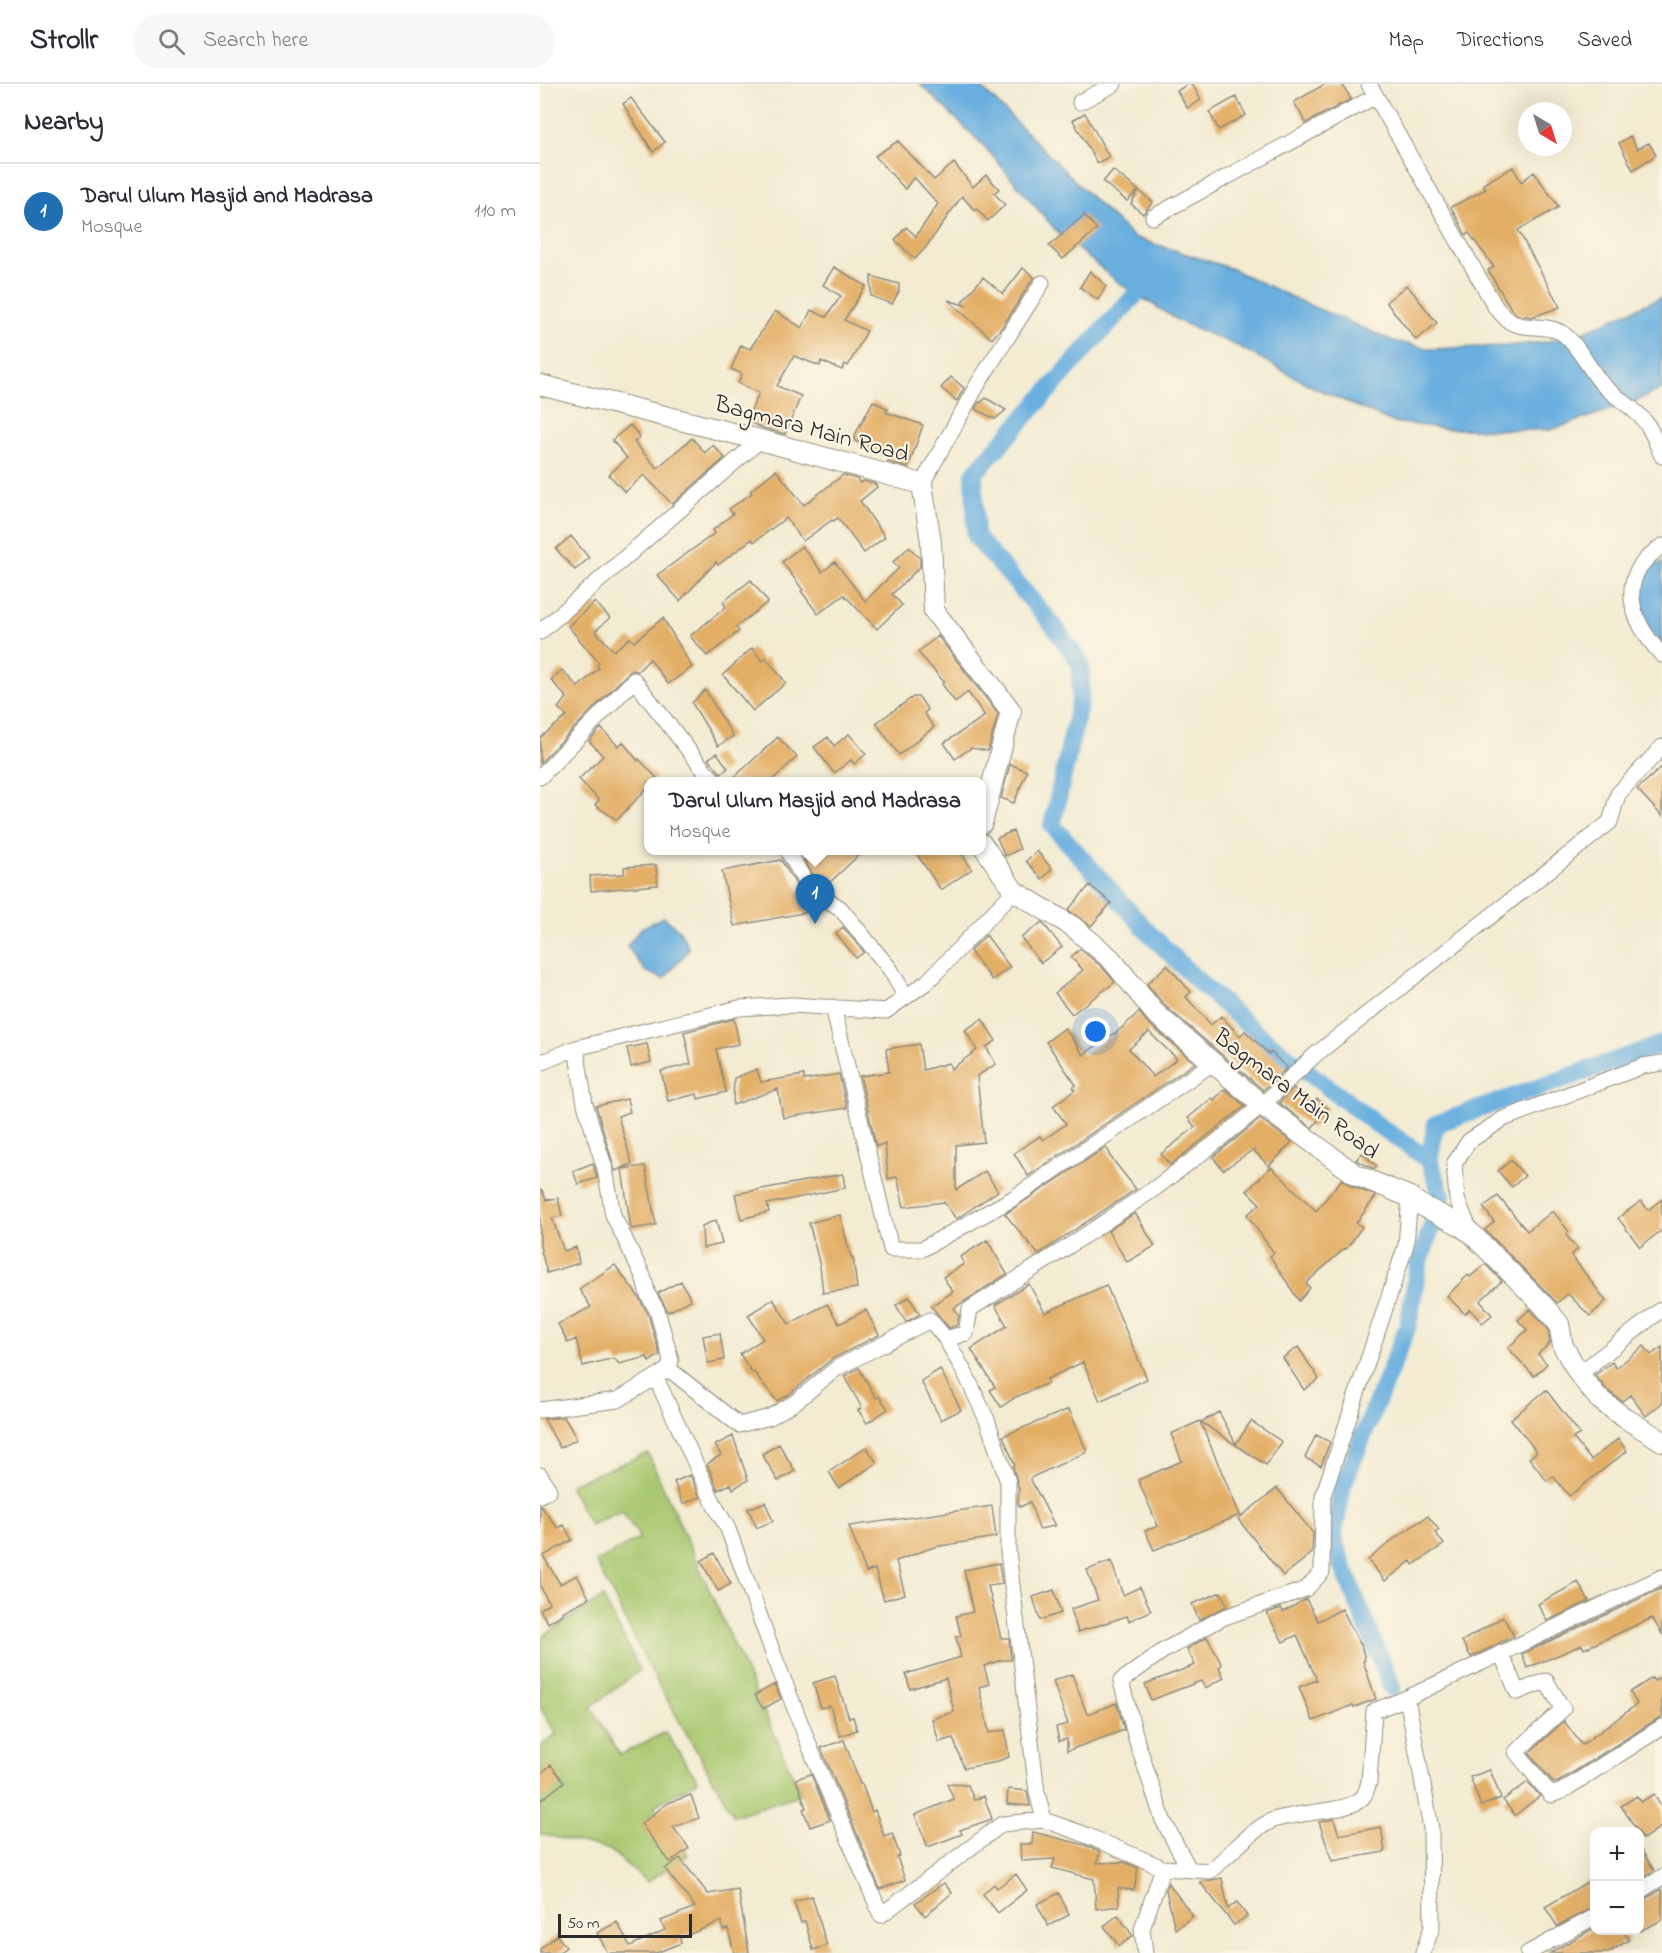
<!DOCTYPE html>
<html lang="en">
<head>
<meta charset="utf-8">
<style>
	:root { --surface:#fff; --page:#f7f7f7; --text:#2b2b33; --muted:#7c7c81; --line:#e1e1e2; --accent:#1f6fb2 }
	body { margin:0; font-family:"Indie Flower",sans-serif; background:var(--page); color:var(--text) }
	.controls { position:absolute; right:18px; bottom:18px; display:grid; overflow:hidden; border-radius:12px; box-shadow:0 6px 24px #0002 }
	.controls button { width:54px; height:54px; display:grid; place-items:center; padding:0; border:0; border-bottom:2px solid var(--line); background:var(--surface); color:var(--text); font:30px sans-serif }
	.compass { position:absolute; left:978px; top:18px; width:54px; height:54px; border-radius:50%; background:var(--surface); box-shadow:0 6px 24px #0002; rotate:142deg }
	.scale { position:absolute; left:18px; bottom:15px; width:134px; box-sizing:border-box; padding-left:6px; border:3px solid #2b2b2b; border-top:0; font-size:16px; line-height:21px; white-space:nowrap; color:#2b2b2b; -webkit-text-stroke:4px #fcf5e5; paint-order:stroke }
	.you { position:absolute; left:556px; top:948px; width:21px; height:21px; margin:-15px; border:4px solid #fff; border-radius:50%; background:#1a73e8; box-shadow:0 0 0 9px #1a73e833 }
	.badge { display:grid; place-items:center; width:39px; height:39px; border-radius:50%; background:var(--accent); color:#fff; font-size:20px; font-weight:700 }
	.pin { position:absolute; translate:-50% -50px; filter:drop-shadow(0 2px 3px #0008) }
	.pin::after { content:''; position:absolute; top:32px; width:21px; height:18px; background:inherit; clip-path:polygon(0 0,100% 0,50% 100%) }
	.popup { position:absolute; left:104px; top:693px; width:342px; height:78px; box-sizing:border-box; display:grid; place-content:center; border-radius:12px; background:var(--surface); filter:drop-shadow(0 2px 4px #0005); font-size:20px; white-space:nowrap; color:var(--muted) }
	.popup b { font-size:22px; color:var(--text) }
	.popup::after { content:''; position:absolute; left:50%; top:100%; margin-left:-12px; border:12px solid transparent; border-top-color:var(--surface) }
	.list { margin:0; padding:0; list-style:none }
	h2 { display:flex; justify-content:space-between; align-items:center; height:78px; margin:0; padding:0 24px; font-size:26px }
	h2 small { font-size:20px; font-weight:400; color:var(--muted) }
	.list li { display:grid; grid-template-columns:39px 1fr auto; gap:18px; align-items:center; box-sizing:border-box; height:96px; padding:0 24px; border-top:2px solid var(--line) }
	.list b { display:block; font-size:22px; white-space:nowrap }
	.list p { margin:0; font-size:20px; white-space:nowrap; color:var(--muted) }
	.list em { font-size:20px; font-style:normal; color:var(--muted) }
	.icon { flex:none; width:33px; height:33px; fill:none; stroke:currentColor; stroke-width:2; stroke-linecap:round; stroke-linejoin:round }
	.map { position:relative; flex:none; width:1122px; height:1869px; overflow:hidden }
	header { display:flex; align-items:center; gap:36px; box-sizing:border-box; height:84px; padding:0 30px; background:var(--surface); border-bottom:2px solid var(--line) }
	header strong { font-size:28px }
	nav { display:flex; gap:33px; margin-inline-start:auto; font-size:21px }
	.search { width:420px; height:54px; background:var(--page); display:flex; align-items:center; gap:15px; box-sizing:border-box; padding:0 21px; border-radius:24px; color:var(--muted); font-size:22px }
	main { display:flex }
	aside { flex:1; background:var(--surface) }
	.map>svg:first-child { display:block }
	.green { fill:#a8c870; stroke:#6a7a4e; stroke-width:1.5 }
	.water { fill:#69afdf; stroke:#4a6d85; stroke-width:1.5 }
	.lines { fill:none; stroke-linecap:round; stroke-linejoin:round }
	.canal { stroke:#69afdf; stroke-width:18 }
	.building { fill:#e3af66; fill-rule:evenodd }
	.minor-casing { stroke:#8f8c7f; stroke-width:17 }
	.tertiary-casing { stroke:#8f8c7f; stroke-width:22 }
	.minor { stroke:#fff; stroke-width:15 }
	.tertiary { stroke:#fff; stroke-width:20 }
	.labels { text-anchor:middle; stroke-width:4.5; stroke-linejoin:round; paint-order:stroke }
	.street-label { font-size:24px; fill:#2b2b2b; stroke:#fcf5e5 }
</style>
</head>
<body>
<header>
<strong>Strollr</strong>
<div class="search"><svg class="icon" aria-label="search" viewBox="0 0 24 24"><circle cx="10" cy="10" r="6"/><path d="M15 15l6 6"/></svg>Search here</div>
<nav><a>Map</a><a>Directions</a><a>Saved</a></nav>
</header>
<main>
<aside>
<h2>Nearby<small></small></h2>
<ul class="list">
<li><span class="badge">1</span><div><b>Darul Ulum Masjid and Madrasa</b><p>Mosque</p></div><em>110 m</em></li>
</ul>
</aside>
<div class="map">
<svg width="1122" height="1869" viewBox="0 0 1122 1869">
	<rect width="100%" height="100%" fill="#fcf5e5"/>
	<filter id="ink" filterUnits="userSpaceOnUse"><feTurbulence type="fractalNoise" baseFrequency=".0167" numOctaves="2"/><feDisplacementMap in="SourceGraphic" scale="12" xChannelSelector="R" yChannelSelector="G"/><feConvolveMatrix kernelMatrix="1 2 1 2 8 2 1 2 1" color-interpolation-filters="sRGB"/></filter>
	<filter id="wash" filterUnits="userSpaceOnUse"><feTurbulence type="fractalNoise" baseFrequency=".008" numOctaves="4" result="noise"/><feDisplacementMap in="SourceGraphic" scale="24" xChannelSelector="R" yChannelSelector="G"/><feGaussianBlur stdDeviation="1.35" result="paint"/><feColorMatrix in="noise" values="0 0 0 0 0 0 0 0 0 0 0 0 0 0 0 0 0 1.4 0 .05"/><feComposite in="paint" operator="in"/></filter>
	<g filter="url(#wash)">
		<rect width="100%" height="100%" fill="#f3ecd3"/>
		<path class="green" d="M108,1369L261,1710L194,1732L118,1600L56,1478L100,1454L82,1427L50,1441L29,1401Z
			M63,1513L100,1586L51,1623L80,1671L125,1648L158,1697L114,1722L148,1771L107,1798L70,1766L0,1750V1663L16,1650L0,1623V1554Z"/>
		<path class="water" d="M380,0H438L550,112L593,153L690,184L753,214L853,257L891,265L966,262L1005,258L1039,250L1122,213V305L1096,317L1011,346L909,345L852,338L773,303L700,263L639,237L582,201L519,150L444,62Z
			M1122,478V563C1114,550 1098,533 1097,517C1096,506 1103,494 1107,485Z
			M124,833L140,847L149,865L124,895L105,887L87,862L101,844Z"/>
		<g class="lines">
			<path class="canal" d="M612,193L550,260L434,390L436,453L513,541L541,580L540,617L512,741L609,849L662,901L719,951L839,1042L889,1076
				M852,1604L804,1485L793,1454L803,1401L868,1242L878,1183L902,1112L889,1076L896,1040L1122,960"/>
		</g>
		<g id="blocks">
			<path class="building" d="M648,0H652L661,16L647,24L637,7Z
				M785,0H802L811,15L766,39L754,18Z
				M696,13L706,31L679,46L669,28Z
				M91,14L125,58L113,68L83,20Z
				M545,29L569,73L557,79L533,36Z
				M1090,52L1097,65L1109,59L1116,71L1093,86L1079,59Z
				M358,57L394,96L414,79L433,103L446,91L459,105L454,109L465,121L448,137L437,125L435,127L422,112L386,163L375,175L355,156L366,143L376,152L398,120L374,93L365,105L335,72Z
				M973,83L981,98L994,88L1019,123L978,146L1020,223L992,233L978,231L971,225L948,186L954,183L929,149L926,151L911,123L946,105L943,100Z
				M573,86L613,118L603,130L591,120L598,107L587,117L563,98Z
				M544,131L557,145L523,175L509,162Z
				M294,183L326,202L304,236L327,247L308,282L305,280L302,286L281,277L280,282L254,272L237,302L261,312L245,350L223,344L206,337L219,309L198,299L202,290L191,285L201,261L210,265L235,227L262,244L271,226L286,233L301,212L283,201Z
				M483,184L494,193L463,242L452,255L408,216L427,222L422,218L443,193L463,210Z
				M550,187L566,202L558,216L540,203Z
				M331,192L359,200V207L352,220L331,212Z
				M867,201L897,239L876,256L846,218Z
				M411,293L424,304L417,317L401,304Z
				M446,314L466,326L455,335L435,325L439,318L440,319Z
				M333,317L348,325L346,328L383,341L368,384L347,378L351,375L315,357V351Z
				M90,341L100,353L94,358L117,384L152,354L165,369L173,361L185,374L132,420L104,391L85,408L69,391L87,374L72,356Z
				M236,386L264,421L303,391L317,395L320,399L324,397L335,400L337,403L320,417L345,453L324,469L298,434L293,437L292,436L263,457L246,434L214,458L212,455L178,481L176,478L140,517L117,491L175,449L173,446L193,430L189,425L212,409L210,407Z
				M31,452L49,474L35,486L16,465Z
				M262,462L282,488L295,478L325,517L359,484L353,478L369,463L380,474V483L352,510L362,521L337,545L304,511L278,530L261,507L263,506L242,478Z
				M211,496L228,518L196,543L199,547L167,572L150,552L186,523L183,518Z
				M55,518L70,534L55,547L74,567L90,554L94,558L123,534L152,583L128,600L110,575L98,587L92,586L88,589L0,679V654L27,632L18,624L27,614L11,596L22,586L38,603L59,584L57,582L59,579L28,542Z
				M398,552L458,630L448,667L431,664L415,675L404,659L445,632L428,608L415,618L402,600L404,598L378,568Z
				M212,564L222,577L226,574L246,599L213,627L183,591Z
				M165,606L193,652L178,662L152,619Z
				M373,613H379L388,626L384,629L394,643L359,671L336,639Z
				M61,644L78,662L83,658L98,677L99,675L117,694L113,698H108V703L77,736L55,721L59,716L39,695L63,672L49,657Z
				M309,650L326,670L314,680L311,676L294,689L274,663L288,653L294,662Z
				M238,653L257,673L230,698H189Z
				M177,669L188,684L181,689L168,675Z
				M470,680L487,687L474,719L461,714Z
				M1122,683V732L1097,705Z
				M473,747L480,765L465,772L457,754Z
				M274,766H324L285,803L277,798L264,776Z
				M374,766H419L432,785L401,806Z
				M497,767L512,785L502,795L486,777Z
				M241,776L262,810L272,818L274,827L194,842L182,787Z
				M116,781L118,801L51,807L50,792L84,790V783Z
				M550,801L571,819L551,842L528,826Z
				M502,838L522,863L501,879L481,854Z
				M303,843L324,868L316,874L296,849Z
				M446,851L470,883L452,896L430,867Z
				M540,865L562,883L575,898L532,930L515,909L543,886L531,873Z
				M627,881L651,908L646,913L671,941L681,932L700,952L705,947L729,970L731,968L747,984L723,1006L624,921L607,900Z
				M599,928L607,938L655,979L488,1092L474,1069L500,1052L503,1056L526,1040L513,1022L535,1006L533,1004L536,1001L506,958L525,944L543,971L574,949L575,950ZM609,948L637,975L613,993L589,965Z
				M194,935L199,960L176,965L186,1008L158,1015L157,1010L128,1017L121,987L151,980L144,948Z
				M442,935L456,957L446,963L456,980L437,992L444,1058L416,1061V1106L445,1087L458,1107L416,1135L404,1118L364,1123L357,1093L348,1095L345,1060L336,1062L320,992L349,988L346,965L379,960L383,986L409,979L411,985L437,966L425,946Z
				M107,960L111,978L91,983L87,964Z
				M217,985L221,998L264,991V996L299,990L307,1024L243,1034L238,1005L193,1021L194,994Z
				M754,1004L773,1020L777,1015L788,1024L772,1044L739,1019Z
				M685,1005L705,1022L630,1081L621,1070L655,1043L648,1034L672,1014L674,1016Z
				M87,1015L90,1028L78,1032L92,1080L75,1087L56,1022Z
				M720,1035L752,1058L729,1082L713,1066L683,1086L673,1073Z
				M566,1063L570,1070L569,1071L596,1105L498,1170L465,1130Z
				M822,1069L837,1082L834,1085L816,1076Z
				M971,1076L985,1092L972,1103L958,1087Z
				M53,1079L57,1094L38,1100L33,1087Z
				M105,1082L116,1141L91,1145L82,1085Z
				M731,1083L776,1127L802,1095L811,1102L836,1112L816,1139L822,1143L806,1165L805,1164L766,1199L770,1204L759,1217L730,1172L734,1169L707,1131L720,1120L707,1107Z
				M303,1090L305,1104L227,1120L229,1128L201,1135L195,1110Z
				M0,1106H2L6,1116L18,1114L22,1132L12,1134L24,1167L36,1163L39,1179L7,1189L0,1162Z
				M958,1112L987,1147L1013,1127L1029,1148L1026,1151L1038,1165L1031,1171L1066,1217L1050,1232L1028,1210L1017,1219L945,1146L954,1138L943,1123Z
				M1122,1115V1146L1100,1163L1078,1134L1101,1117L1108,1126Z
				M595,1129L615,1162L587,1178L568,1147Z
				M300,1131L311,1173H313L317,1204L283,1209L280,1182L269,1139Z
				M176,1136L182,1160L163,1164L162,1142Z
				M447,1156L467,1190L414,1224L419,1232L417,1241L409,1244L391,1222L413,1208L403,1193L424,1180L420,1173Z
				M945,1180L962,1197L940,1217L952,1231L942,1239L930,1225L925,1230L907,1212L928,1191L930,1193Z
				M75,1181L98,1212L108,1230L120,1271L109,1278L107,1273L79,1280L74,1274L43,1282L36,1255L28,1259L18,1240L51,1223L39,1205Z
				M141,1197L151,1216L128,1228L118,1209Z
				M489,1200L505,1229L566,1201L607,1295L560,1317L543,1278L507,1295L508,1299L476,1313L461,1323L450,1306L455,1303L431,1265L467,1242L455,1221Z
				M369,1213L380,1230L366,1238L356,1221Z
				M233,1215L249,1240L287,1220L299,1240L326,1226L339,1251L292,1275L248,1311L237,1317L213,1287L212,1289L200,1270L223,1255L208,1231Z
				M990,1225L1008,1245L1010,1259L998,1270L1007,1280L994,1292L968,1264L987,1246L978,1236Z
				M180,1249L184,1276L168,1279L163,1252Z
				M1104,1262L1111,1271L1122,1263V1319L1106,1332L1090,1311L1082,1317L1067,1306L1055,1291L1072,1278L1076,1284Z
				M758,1263L779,1295L764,1306L743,1274Z
				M319,1284L336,1314L339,1312L348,1325L327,1339L318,1326L322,1324L304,1292Z
				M400,1285L421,1326L401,1336L381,1297Z
				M1006,1306L1040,1350L1033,1354L1051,1376L1078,1355L1087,1367L1029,1412L1013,1392L1007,1397L989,1374L997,1368L971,1335Z
				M529,1325L547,1368L490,1394L515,1442L499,1445L490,1418L480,1423L478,1419L479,1405L473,1382L475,1381L463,1352Z
				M679,1328L696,1360L711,1337L742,1358L726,1381L661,1338Z
				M24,1333L37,1355L20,1364L4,1335Z
				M660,1337L700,1431L614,1466L605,1447L618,1442L598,1396L642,1377L631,1350Z
				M776,1351L790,1358L781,1382L765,1374Z
				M193,1352L208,1396L193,1405L191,1400L178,1406L167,1380L181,1371L175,1361Z
				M239,1360L255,1387L238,1397L222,1370Z
				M326,1363L337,1379L299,1404L289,1388Z
				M150,1391L160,1413L143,1420L134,1398Z
				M737,1404L773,1449L772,1469L743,1492L698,1435Z
				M225,1418L233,1437L217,1444L208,1425Z
				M0,1421L18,1444L24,1441L32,1456L3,1472L20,1500L37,1491L49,1514L22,1528L23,1530L8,1539L0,1526L9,1519L0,1502Z
				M452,1422L456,1453L394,1463L356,1477L365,1510L344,1516L335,1485L326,1488L309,1442Z
				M888,1432L899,1446L895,1449L904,1460L873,1481L871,1477L845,1497L828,1476L855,1454Z
				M174,1469L191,1500L178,1507L161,1477Z
				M571,1477L583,1511L600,1503L611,1527L589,1537L587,1532L538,1548L531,1525L558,1516L547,1486Z
				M459,1479L462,1500L448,1502L461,1554H469L471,1576H461L444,1582L449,1600L439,1603L449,1649L465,1646L469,1673L453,1679L424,1684L413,1654L399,1658L392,1635L414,1628L406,1594L370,1605L366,1590L421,1573L416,1553L421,1551L416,1532L433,1528L424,1486Z
				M1038,1498L1049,1517L1007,1537L998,1520Z
				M1122,1504V1550L1112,1534L1044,1565L1042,1561L987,1584L982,1570Z
				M514,1506L521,1529L500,1536L493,1513Z
				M681,1508L687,1522L659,1536L652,1520Z
				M766,1515L778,1537L802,1525L820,1560H821L825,1576L823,1577L836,1615L814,1623L813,1621L773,1637L759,1603L777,1596L757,1551L743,1558L727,1529L741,1524L743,1528Z
				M963,1533L974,1552L931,1573L922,1557Z
				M667,1553L682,1581L679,1583L684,1594L665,1604L661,1597L611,1616L605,1600L655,1581L647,1565Z
				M532,1590L547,1630L577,1619L584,1646L527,1667V1655L519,1657L516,1643L528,1640L513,1597Z
				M295,1592L309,1634L313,1633L317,1646L300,1652L290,1622L281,1624L273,1599Z
				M1122,1592V1633L1117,1635L1018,1698L1014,1699L989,1669L1024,1637L1042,1661L1097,1620L1090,1608L1112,1594L1114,1597Z
				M235,1600L241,1615L223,1625L215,1611Z
				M304,1656L320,1700H322L332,1728L335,1726L344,1752L352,1749L360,1772L357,1773L365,1796L340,1805L281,1664Z
				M11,1681L24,1698L0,1717V1690Z
				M950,1686L961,1714L941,1722L930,1693Z
				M271,1690L290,1736L270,1743L263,1725L266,1724L256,1695Z
				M988,1698L1000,1712L975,1731L963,1716Z
				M407,1700L428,1701L434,1716L444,1712L452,1735L420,1746L422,1750L388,1763L375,1731L414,1715Z
				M468,1705L487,1707L490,1722L467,1720Z
				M1114,1710L1122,1725V1742L1103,1755L1081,1722L1097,1712L1101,1718Z
				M151,1711L159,1734L133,1743L149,1764L130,1778L101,1740L128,1719Z
				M794,1735L799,1751L841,1743L845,1768L792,1777L779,1738Z
				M493,1748L545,1761L560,1768L557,1779L584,1778L598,1784L594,1806L578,1804L579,1822L556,1825L554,1795L512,1784L515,1775L481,1777L480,1760H492Z
				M1100,1764L1114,1786L1100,1796Z
				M140,1774L168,1810L198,1805L209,1869H194L188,1845L183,1846L182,1837L140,1854L141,1859L116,1869H68L57,1849L77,1838L90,1862L125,1846L121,1837L155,1823L125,1785Z
				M476,1790L487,1806L458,1829L443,1810L454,1800L457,1804Z
				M682,1794L688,1825L697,1818L707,1832L694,1841L660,1798Z
				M1054,1794V1823L1017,1842L1005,1823Z
				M404,1799L412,1809L385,1832L375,1819Z
				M628,1799L653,1832L635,1845L626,1806Z
				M1122,1805V1836L1100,1847V1817L1105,1815Z
				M519,1809L529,1831L508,1842L497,1820Z
				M272,1812L287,1862L273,1866L265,1837L261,1839L254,1818Z
				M578,1831L593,1852L579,1862L564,1842Z
				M1054,1844V1846H1083L1089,1856L1068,1869H1010Z
				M17,1851L26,1863L18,1869H0V1865Z"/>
		</g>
	</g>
	<g filter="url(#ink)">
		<use href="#blocks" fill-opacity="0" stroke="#8f8c7f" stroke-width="1.5"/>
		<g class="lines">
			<g class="minor-casing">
				<path id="minor" d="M829,0L956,224C960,228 964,233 969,237C984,247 1006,239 1022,249C1037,259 1049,285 1062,300C1075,314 1095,323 1106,339C1113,348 1117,361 1122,372
					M540,18L574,0
					M613,133L836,12
					M382,400L439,298L502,199
					M1122,462C1075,493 1089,535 1122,571
					M0,548L220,356
					M0,693L94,596L164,686L176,698
					M247,766L270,805L300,824L350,885L366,913
					M293,923L351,1165H382L472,1115L673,979
					M36,964L45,1020L65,1085L73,1131L103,1192L108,1211L117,1226L131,1276L129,1285
					M0,979L36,964L199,924L252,921L346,927L387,898L474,807
					M931,1149L917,1115L914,1080L929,1057L963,1035L1103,982L1122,979
					M406,1255L426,1291L447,1336L468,1398V1468L497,1708L504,1736
					M1039,1290L1122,1225
					M116,1294L175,1422L188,1445L233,1569L275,1676L341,1831L462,1740L504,1736L541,1749L623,1784L670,1787C689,1772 710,1747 731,1737C752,1728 806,1729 821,1715C826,1711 827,1704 829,1698L834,1627L867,1614L1122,1493
					M0,1326L78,1316L129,1285L199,1341L230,1333L254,1319L297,1284L390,1236L406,1255L426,1249L430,1225L529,1162L614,1105L679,1056L722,1021L775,971L1070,738L1078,710L1122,663
					M0,1391L9,1406L0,1411
					M961,1569L977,1608L1006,1597L1023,1625L976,1668L1011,1711L1022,1707L1122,1643
					M867,1614L891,1744L892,1843L883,1869
					M649,1785L623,1736L597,1658L581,1597L623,1567L682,1534L766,1505L782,1488L783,1412L866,1161L870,1113
					M1100,1807L1122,1793
					M605,1869L602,1845L623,1784
					M988,1869L1054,1833"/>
			</g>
			<g class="tertiary-casing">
				<path id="tertiary" d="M0,301L220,356L382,400L391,458L394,527L471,627L442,739
					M442,760L474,807L532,842L571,875L615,929L722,1021L816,1091L870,1113L879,1120L916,1139L931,1149L1003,1221L1019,1240L1023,1262L1039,1290L1059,1315L1085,1334L1122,1357"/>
			</g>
			<use href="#minor" class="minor"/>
			<use href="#tertiary" class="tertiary"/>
		</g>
	</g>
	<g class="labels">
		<g class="street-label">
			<text transform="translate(272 344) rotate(15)" y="8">Bagmara Main Road</text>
			<text transform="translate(757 1009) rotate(37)" y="8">Bagmara Main Road</text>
		</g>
	</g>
</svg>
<div class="controls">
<button>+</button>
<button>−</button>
</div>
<svg class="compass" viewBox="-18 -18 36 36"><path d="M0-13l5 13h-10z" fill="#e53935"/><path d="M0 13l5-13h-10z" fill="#7c7c81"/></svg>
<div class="scale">50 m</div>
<div class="you"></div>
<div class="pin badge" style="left:275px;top:840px">1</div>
<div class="popup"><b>Darul Ulum Masjid and Madrasa</b>Mosque</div>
</div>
</main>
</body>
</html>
